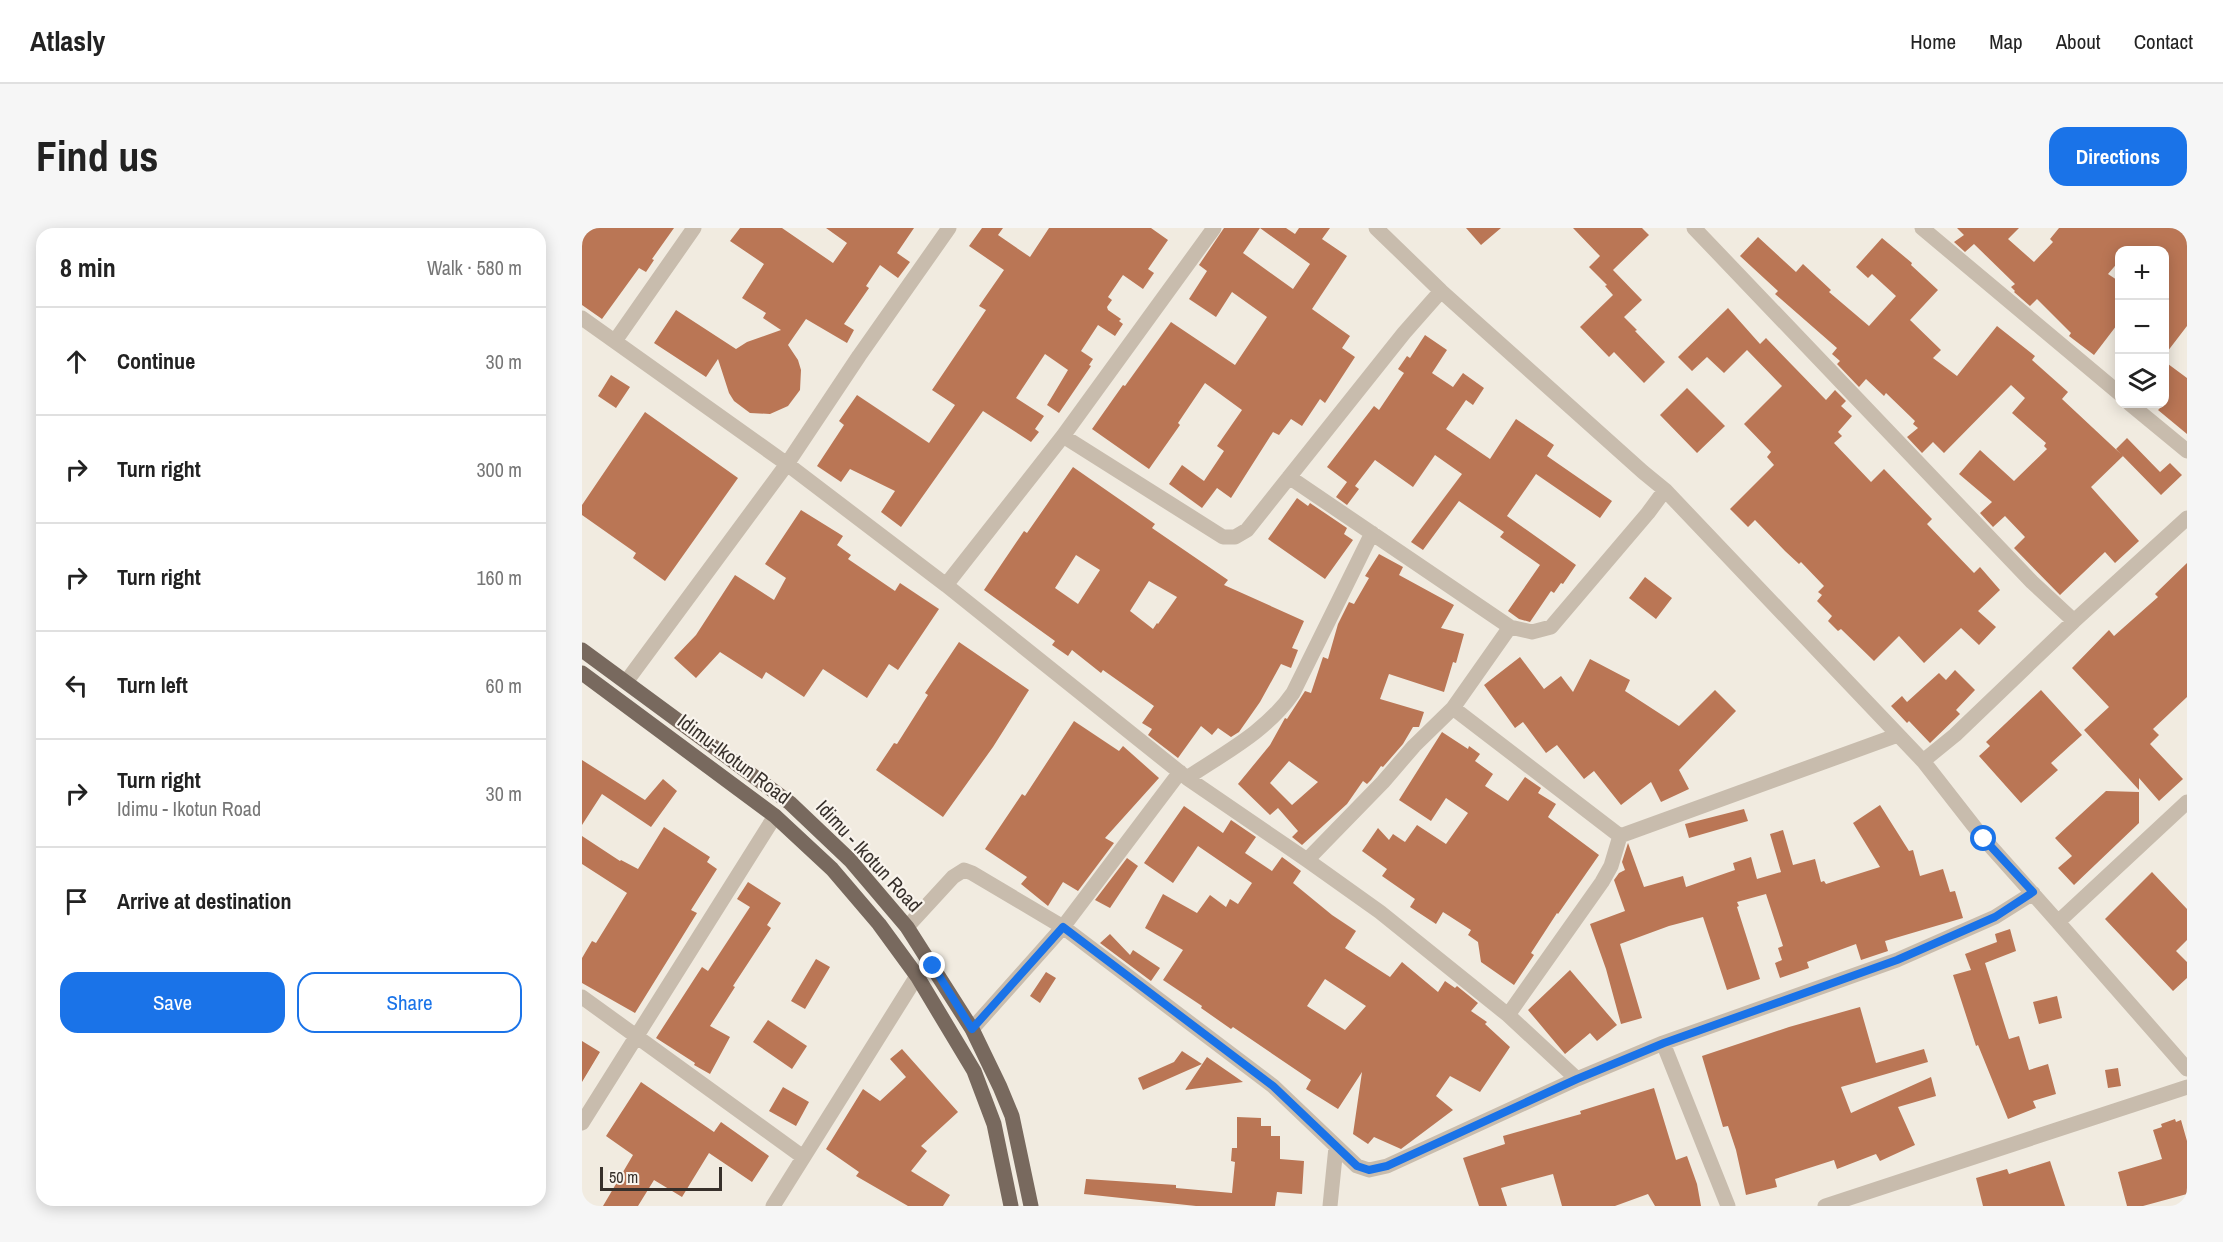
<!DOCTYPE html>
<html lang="en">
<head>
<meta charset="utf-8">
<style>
	:root { --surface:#fff; --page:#f6f6f6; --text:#222; --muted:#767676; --line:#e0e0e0; --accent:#1a73e8 }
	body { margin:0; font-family:"Archivo Narrow",sans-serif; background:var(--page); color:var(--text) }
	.controls { position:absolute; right:18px; top:18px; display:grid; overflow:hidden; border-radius:12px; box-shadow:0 3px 15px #0003 }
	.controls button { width:54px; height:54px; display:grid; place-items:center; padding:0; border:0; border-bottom:2px solid var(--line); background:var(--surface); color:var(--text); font:30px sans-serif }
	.scale { position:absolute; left:18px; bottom:15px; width:122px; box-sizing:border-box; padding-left:6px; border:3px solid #37302b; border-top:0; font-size:16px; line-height:21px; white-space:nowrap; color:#37302b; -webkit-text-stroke:4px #f9f4ed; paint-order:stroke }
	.stop { position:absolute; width:18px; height:18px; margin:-14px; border:4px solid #1a73e8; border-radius:50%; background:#fff }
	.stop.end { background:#1a73e8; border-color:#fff; box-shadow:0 2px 6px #0008 }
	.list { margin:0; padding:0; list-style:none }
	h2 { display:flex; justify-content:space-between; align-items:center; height:78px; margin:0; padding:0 24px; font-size:26px }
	h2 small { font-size:20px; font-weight:400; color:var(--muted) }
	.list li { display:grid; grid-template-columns:39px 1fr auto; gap:18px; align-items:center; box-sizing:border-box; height:108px; padding:0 24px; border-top:2px solid var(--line) }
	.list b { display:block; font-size:22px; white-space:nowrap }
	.list p { margin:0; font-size:20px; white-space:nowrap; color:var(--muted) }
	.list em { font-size:20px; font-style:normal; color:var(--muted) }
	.actions { display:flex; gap:12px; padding:18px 24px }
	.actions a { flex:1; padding:14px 0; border:2px solid var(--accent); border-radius:18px; text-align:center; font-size:21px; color:var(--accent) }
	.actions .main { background:var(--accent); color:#fff }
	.icon { flex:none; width:33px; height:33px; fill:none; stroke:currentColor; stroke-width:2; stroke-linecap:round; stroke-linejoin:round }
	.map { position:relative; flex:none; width:1605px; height:978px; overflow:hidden; border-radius:18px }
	header { display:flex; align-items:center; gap:36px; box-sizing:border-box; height:84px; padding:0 30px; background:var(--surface); border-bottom:2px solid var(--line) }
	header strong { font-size:28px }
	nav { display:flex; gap:33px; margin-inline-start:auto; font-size:21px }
	.intro { display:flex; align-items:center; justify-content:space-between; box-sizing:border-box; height:144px; padding:0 36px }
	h1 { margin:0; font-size:42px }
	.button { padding:15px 27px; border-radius:18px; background:var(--accent); color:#fff; font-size:21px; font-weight:700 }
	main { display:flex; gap:36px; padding:0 36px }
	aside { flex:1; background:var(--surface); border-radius:18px; box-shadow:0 3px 15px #0003 }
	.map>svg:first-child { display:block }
	.building { fill:#ba7655; fill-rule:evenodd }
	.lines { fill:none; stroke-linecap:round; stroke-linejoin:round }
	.minor { stroke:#c8bcad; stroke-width:15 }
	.major { stroke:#78695e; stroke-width:15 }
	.route { stroke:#1a73e8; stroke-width:8 }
	.labels { text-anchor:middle; stroke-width:4.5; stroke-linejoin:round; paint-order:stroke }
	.street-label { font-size:20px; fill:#37302b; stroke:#f9f4ed }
</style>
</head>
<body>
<header>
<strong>Atlasly</strong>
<nav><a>Home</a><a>Map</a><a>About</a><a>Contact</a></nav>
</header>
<div class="intro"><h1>Find us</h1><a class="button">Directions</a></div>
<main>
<aside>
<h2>8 min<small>Walk · 580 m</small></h2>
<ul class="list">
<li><svg class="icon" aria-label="ahead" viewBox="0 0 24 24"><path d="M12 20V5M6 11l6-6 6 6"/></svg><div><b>Continue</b></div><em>30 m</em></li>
<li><svg class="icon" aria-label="right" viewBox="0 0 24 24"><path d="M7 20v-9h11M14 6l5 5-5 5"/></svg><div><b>Turn right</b></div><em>300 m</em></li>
<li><svg class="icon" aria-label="right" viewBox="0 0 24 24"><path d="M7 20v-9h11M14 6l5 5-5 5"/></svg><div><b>Turn right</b></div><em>160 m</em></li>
<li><svg class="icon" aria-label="left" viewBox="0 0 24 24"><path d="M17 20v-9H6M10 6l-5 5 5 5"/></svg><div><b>Turn left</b></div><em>60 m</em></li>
<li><svg class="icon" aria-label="right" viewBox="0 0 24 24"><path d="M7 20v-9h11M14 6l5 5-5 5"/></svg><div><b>Turn right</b><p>Idimu - Ikotun Road</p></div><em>30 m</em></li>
<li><svg class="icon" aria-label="arrive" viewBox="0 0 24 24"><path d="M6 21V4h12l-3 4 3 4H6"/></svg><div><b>Arrive at destination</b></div></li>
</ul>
<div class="actions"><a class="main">Save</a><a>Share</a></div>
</aside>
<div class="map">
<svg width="1605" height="978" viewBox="0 0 1605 978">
	<rect width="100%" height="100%" fill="#f1ebe0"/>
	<path class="building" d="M0,0H92L70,31L72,32L64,44L57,40L20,91L0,77Z
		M158,0H200L251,35L265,15L244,0H332L315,25L328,34L316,50L298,37L284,58L287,60L262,96L272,102L265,115L224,91L206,117L216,132L219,142L218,162L206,178L188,186L168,185L152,173L147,165L136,131L124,149L72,115L94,82L154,121L165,114L199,102L181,90L184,85L160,70L182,36L148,13Z
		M400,0H421L416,7L448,29L467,0H569L586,12L566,41L572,45L561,61L541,47L526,69L530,72L525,79L526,82L539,91L537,93L541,96L533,108L516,97L499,123L511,131L507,137L509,138L477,185L465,177L486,142L463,126L434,170L462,188L453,201L457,204L449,214L401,183L319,299L299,284L313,263L268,241L259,254L235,238L262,197L257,193L275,167L347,215L373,177L350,162L404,82L397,78L422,42L387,18Z
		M642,0H704L713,6L717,0H748L740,11L765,28L730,81L768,108L760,120L773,129L743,175L738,171L720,198L709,191L697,207L691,204L649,270L635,260L620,280L587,256L600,237L622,253L642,223L635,218L660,182L623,155L596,195L598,197L567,241L510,201L541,157L543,158L589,94L653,137L685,89L650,64L634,89L607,71L625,43L617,37ZM678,0L728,36L711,61L661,25Z
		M884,0H919L899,17Z
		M991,0H1060L1067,7L1031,42L1060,72L1042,89L1055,102L1053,103L1083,134L1062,155L1032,124L1027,129L998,99L1031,67L1023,58L1025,57L1007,39L1018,28Z
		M1375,0H1437L1426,11L1452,34L1471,14L1468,11L1477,0H1605V98L1582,128V22H1538V32L1526,46L1538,54V93L1512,127L1487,108L1489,105L1455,71L1448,78L1432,64L1433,63L1429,59L1433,56L1392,16L1383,24L1372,14L1382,7Z
		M1176,9L1214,44L1221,36L1249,62L1247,64L1287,98L1314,68L1290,46L1286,50L1274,39L1300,10L1330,35L1329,37L1356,62L1328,92L1359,122L1351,130L1375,148L1415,98L1453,128L1450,132L1486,164L1480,171L1541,228L1509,259L1557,313L1533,335L1523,324L1478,367L1432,320L1443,309L1423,288L1411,299L1398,285L1410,274L1377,246L1398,222L1432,253L1465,221L1462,218L1464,215L1430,185L1443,170L1429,157L1362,225L1351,214L1340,225L1325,209L1336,200L1331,196L1333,193L1304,165L1302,168L1284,151L1277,159L1255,136L1258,133L1250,126L1255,120L1193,66L1196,63L1158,28Z
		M1146,80L1178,116L1184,110L1244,172L1253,162L1264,173L1259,178L1270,188L1256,204L1260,208L1252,215L1289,254L1302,241L1350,291L1345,296L1392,345L1398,339L1418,362L1396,383L1414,399L1397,417L1379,400L1342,435L1317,408L1292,433L1259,401L1256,403L1246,393L1250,388L1235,373L1240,367L1236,364L1242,358L1219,334L1217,336L1203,323L1173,292L1166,299L1148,281L1192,237L1185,229L1189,224L1162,196L1200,158L1165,122L1142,145L1125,129L1110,143L1096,129Z
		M843,107L865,122L850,145L871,159L881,145L902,160L891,177L884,172L864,201L908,231L934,191L972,217L965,228L1030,273L1018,290L954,246L925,288L994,337L981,356L979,355L972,365L969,363L948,394L937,391L926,383L958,337L918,309L922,304L877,273L841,322L829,314L880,246L853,227L831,259L793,232L773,258L777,261L765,277L754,269L765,254L745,239L792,178L797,182L822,145L816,141L825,128L828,130Z
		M1582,133L1605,150V206L1576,182L1582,176Z
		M29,147L48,159L34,180L16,168Z
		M1105,160L1143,198L1115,225L1078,187Z
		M63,184L156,250L83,353L51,330L54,325L0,287V277Z
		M1545,210L1578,244L1588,235L1600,247L1579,267L1534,221Z
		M491,239L573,296L570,300L646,352L642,357L722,393L710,420L716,422L709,440L699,436L678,474L657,504L649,509L636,500L630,507L619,498L596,530L566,507L570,501L560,495L572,478L521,442L519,445L490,422L486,428L470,417L473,413L402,362L442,303L445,305ZM494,327L518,342L496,376L473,360ZM567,353L595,369L576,396L575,395L571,401L548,383Z
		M715,270L726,278L728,275L765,300L762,306L771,312L743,351L686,311Z
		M219,282L261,308L255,317L269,327L266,331L313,363L318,355L357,381L316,442L307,436L285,470L241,441L222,469L184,444L180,451L138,424L114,450L92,430L114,407L153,347L192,372L204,350L183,336Z
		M797,326L821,339L817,347L872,377L859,400L882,406L874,435L871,434L862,464L807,446L798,471L842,484L837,499H831L821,516L801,539L799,538L789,552L785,556L781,553L765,576L720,617L710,609L716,603L696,580L688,587L656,556L688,517L703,490L705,491L723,463L729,465L741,429L746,431L756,396L767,374L772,376L787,350L783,348ZM707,533L736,554L710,577L688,555Z
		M1605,335V469L1571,501L1577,507L1568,516L1601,551L1577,573L1557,550V562L1502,502L1527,479L1490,440L1527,402L1532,408L1576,369L1573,366Z
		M1063,349L1090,370L1074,391L1047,370Z
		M377,414L447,462L411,519L361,589L294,542L312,515L315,516L346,467L343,465Z
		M938,429L962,461L979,448L991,464L1008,431L1048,452L1043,463L1097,498L1133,462L1154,483L1097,542L1107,561L1079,574L1069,554L1039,577L1012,543L1002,551L975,517L964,525L941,494L933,500L902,457Z
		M1373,442L1393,462L1374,482L1378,486L1348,515L1327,493L1325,495L1309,478L1320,468L1325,474L1357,445L1364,452Z
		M1459,462L1500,507L1469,535L1476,542L1439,575L1397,528L1408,518L1404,514Z
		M492,493L537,523L541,518L577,550L523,610L532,615L496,663L481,654L466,678L439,656L445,649L403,621L440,566L443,568Z
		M860,504L886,521L887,518L898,526L893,533L911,546L903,558L926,573L943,549L959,560L956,565L974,576L966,589L1017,627L976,686L975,685L949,725L952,727L932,757L899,734L896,714L886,707L889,702L861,684L854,696L828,679L833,671L800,648L805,641L780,623L796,600L807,612L811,606L823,614L835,597L864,616L886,585L864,570L849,593L817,572Z
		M0,532L63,572L81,551L95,563L69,599L20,566L0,597Z
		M1524,563L1557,564V595L1492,657L1476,640L1490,628L1473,610Z
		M1298,577L1327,623L1331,622L1338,648L1361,641L1368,664L1373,663L1381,690L1303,713L1306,723L1279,732L1274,716L1225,734L1227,740L1198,750L1193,735L1200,732L1196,720L1201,718L1184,666L1155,674L1157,678L1155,679L1178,751L1145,762L1121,689L1087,698L1038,716L1060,790L1039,796L1024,741L1008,696L1043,683L1032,652L1037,645L1043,642L1040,634L1046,615L1062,659L1101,648L1104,659L1153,642L1151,635L1169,629L1175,651L1199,644L1188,606L1201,602L1211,637L1233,631L1239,654L1242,653L1244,656L1298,639L1271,595Z
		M602,578L641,605L649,592L674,609L663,625L690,643L700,629L719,643L711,655L750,687L774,703L763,720L808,749L820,734L856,764L863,753L873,760L875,758L896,775L889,783L905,794L903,796L928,819L898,864L868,848L854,868L871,882L819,921L792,909L786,916L771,906L780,844L756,881L724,861L729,852L651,799L649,801L619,780L620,778L581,752L601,722L563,700L581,666L615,685L628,667L644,679L648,671L656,676L670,655L616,618L591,655L562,635ZM743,751L784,778L763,802L725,778Z
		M1162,581L1166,593L1107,610L1103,596Z
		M82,599L128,629L125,634L135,641L109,682L115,685L53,785L0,755V730L10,713L14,715L45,665L0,636V608L38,633L39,632L56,641Z
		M545,630L556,638L528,680L513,672Z
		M1570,644L1605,681V712L1594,723L1605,734V750L1591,763L1523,691Z
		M166,654L199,675L185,697L189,700L151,758L153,759L128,798L148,809L128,846L112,837L113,835L74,810L120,739L126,743L168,679L155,671Z
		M1428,701L1434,723L1403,735L1427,811L1437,808L1447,842L1466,836L1474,866L1451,873L1454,880L1426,891L1396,817L1394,818L1371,747L1389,742L1383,726L1415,714L1413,706Z
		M528,706L548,727L551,722L578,740L569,753L518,715Z
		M234,731L248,739L223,781L209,773Z
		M988,742L1035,797L1015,813L1008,805L983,826L946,782Z
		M464,744L474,750L458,775L448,768Z
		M1475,768L1480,790L1457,796L1451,774Z
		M1278,779L1294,835L1342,821L1346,834L1259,859L1269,885L1349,849L1354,868L1316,879L1333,917L1298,933L1294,926L1255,941L1252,932L1193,951L1195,959L1164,967L1154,922L1146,898L1141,899L1120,828L1207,799Z
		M186,792L225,818L210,841L171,814Z
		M0,813L18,824L0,854Z
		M320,821L376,884L339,918L345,923L329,943L368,967L361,978H326L274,948L277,944L244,921L281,861L298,873L324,849L308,831Z
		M600,823L620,836L561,862L556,850L592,834Z
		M625,829L661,854L603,862Z
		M1536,840L1539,858L1526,860L1523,842Z
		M59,854L132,904L139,894L187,928L170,954L127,925L100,969L72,952L56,978H21L51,927L24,908Z
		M201,859L227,874L214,898L187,883Z
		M1072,860L1094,932L1105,928L1115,956L1119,978H1073L1066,966L1033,978H980L971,946L919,960L925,978H897L881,930L923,916L921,908L999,886L998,883Z
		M655,889L679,890V898H689V908H698V931L722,933L720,966L695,964L693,978H614L502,966L504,951L594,957V960L650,965L653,934L649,933L650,920H655Z
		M1593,891L1594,894L1599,892L1605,913V966L1561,978H1545L1536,944L1580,931L1571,902L1580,899L1579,896Z
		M1468,933L1483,978H1401L1394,950L1425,941L1427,946Z"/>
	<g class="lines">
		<path class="minor" d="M794,0L859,63L1061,244L1083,262L1341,533L1402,611L1476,694
			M1112,0L1450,354L1492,393
			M1340,0L1538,166
			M0,90L205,236L364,357L605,550L725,632L798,684L926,787L995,851
			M33,113L112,0
			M1548,176L1605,223
			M481,208L641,309H653L665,302L822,105L859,63
			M707,249L928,399L950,404L969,399L1066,285L1083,262
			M364,357L481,208L632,0
			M44,454L205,236L277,128L367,0
			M871,480L1038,608L1316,507
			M1341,533L1373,507L1492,393L1605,290
			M605,550C642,525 685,503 711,465L790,305
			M1605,574L1476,694L1605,841
			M725,632L801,554L832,518L871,480L928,399
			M325,699L371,649L382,642L390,645L481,699L691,858L775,938L787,942L805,938L995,851L1081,815L1315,732L1413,689L1451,665
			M0,769L221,929
			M926,787L1020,654L1029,638L1038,608
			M390,801L481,699L598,544
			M1081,815L1146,978
			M0,895L193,588
			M191,978L335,748
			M748,978L754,919
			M1243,978L1605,859"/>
		<path class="major" d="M0,422L208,575L268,632L325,699L390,801L418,859L430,888L449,978
			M0,445L193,588L250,641L297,696L335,748L392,843L412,896L429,978"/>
	</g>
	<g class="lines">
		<path class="route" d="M351,738L390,801L481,699L691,858L775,938L787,942L805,938L995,851L1082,815L1315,732L1413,689L1451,664L1402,611"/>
	</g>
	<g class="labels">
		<g class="street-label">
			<text transform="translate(152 531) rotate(37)" y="7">Idimu-Ikotun Road</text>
			<text transform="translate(287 628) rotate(47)" y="7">Idimu - Ikotun Road</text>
		</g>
	</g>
</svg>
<div class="controls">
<button>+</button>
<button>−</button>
<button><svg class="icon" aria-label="layers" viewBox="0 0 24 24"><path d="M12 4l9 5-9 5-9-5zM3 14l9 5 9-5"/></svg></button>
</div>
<div class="scale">50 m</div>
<div class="stop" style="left:1402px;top:611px"></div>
<div class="stop end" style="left:351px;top:738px"></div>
</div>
</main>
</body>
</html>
